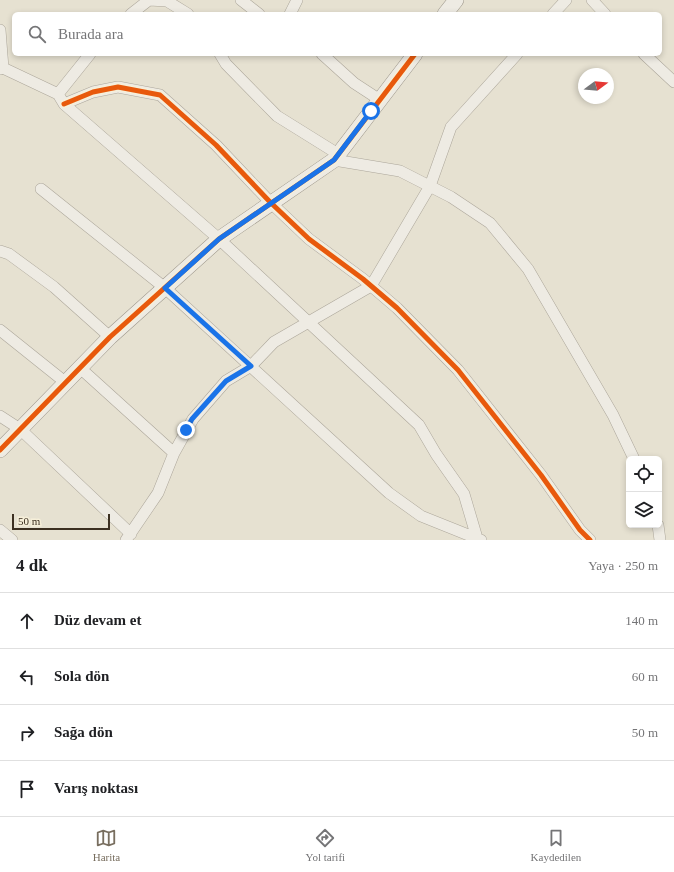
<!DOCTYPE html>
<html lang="tr">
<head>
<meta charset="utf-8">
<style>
	:root { --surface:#fff; --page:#f6f6f6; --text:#202124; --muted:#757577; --line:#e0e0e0; --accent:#786e5f }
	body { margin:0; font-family:Georgia,serif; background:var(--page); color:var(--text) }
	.controls { position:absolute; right:12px; bottom:12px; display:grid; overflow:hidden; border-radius:6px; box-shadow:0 2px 6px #0003 }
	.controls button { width:36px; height:36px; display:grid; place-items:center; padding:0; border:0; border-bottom:1px solid var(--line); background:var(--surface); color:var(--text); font:20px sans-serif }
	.compass { position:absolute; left:578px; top:68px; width:36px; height:36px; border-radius:50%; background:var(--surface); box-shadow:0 2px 6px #0003; rotate:74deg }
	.scale { position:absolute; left:12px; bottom:10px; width:98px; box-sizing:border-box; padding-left:4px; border:2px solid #3c3021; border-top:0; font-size:11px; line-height:14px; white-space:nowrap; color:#3c3021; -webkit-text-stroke:3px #f6efd9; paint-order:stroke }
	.stop { position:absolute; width:12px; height:12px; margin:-9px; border:3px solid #1a73e8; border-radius:50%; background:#fff }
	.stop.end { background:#1a73e8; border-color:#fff; box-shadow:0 1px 4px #0008 }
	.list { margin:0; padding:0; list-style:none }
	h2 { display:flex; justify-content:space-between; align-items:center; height:52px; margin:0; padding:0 16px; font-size:17px }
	h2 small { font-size:13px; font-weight:400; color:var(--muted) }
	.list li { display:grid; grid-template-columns:26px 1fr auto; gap:12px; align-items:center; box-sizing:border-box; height:56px; padding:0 16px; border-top:1px solid var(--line) }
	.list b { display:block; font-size:15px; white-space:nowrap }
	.list em { font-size:13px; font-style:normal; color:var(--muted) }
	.icon { flex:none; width:22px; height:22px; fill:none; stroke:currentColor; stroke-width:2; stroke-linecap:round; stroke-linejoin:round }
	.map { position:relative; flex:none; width:674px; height:540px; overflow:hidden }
	.search { position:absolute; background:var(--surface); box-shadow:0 2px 6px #0003; left:12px; right:12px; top:12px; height:44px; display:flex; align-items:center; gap:10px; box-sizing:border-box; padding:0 14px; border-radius:6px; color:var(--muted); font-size:15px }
	.sheet { height:276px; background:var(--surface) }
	nav { display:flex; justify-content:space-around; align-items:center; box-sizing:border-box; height:56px; border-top:1px solid var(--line); background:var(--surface); font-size:11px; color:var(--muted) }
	nav a { display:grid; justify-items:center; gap:2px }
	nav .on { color:var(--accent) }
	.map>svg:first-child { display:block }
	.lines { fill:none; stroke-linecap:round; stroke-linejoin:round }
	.street-casing { stroke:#aca69a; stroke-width:12 }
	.secondary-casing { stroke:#9c968a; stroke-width:16 }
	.street { stroke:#eeebe3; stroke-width:11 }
	.secondary { stroke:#eeebe3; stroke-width:15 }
	.cycleway-casing { stroke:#f6efd9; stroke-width:8 }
	.cycleway { stroke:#e8590c; stroke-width:5 }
	.route { stroke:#1a73e8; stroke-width:5 }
</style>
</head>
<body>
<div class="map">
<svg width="674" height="540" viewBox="0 0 674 540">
	<rect width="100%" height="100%" fill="#e6e1d1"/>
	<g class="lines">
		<g class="street-casing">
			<path id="street" d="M241,0L259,14
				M592,0L605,14
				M131,14L149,0L167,1L188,14
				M290,14L297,0
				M553,14L566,0
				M0,30L3,68
				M220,54L226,64L277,116L338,154
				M322,54L354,83L380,100
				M644,54L674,82
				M0,69L3,68L58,94L64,104L219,239L419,425L436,454L464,494L477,538
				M58,94L90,54
				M64,104L93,92L118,87L160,95L216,145L270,202L309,239L363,279L397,308L458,370L541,475L580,530L590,540
				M334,160L400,171L451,197L490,223L528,269L613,415L634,459
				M41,189L165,288L389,493L421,516L481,540
				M0,251L9,254L54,287L110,337
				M0,330L65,382
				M79,367L174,453L158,493L126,540
				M0,416L20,429L131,534
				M174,453L193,419L226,381L251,366L274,342L371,286L430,186L451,127L517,54
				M658,525L660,540
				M0,530L12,540"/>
		</g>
		<g class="secondary-casing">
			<path id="secondary" d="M445,14L456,0
				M0,450L110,337L219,239L334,160L415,54"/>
		</g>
		<use href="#street" class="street"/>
		<use href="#secondary" class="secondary"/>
		<g class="cycleway-casing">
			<path id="cycleway" d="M64,104L93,92L118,87L160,95L216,145L270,202L309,239L363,279L397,308L458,370L541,475L580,530L590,540
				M0,450L110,337L219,239L334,160L415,54"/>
		</g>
		<use href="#cycleway" class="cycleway"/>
	</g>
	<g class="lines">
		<path class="route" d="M186,430L192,419L226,381L251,366L165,288L219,239L334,160L371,111"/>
	</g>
</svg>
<div class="controls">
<button><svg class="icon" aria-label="locate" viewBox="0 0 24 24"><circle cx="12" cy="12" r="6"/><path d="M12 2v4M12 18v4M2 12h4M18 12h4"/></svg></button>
<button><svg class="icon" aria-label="layers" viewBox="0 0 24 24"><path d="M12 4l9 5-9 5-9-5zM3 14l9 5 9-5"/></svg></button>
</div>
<svg class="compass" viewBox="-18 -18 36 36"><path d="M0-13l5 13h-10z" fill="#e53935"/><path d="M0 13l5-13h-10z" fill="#757577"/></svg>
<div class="scale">50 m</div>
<div class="stop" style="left:371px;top:111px"></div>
<div class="stop end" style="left:186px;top:430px"></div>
<div class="search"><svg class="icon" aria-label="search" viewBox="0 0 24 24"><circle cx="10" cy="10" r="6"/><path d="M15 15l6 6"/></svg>Burada ara</div>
</div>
<section class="sheet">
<h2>4 dk<small>Yaya · 250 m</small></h2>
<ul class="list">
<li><svg class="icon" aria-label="ahead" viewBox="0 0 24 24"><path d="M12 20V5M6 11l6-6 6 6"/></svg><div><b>Düz devam et</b></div><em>140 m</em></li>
<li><svg class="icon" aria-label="left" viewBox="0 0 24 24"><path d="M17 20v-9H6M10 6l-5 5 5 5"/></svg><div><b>Sola dön</b></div><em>60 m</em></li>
<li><svg class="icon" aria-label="right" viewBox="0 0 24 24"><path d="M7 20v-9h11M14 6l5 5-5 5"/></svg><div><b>Sağa dön</b></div><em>50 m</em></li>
<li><svg class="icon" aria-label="arrive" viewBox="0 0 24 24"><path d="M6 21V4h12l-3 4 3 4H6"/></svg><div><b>Varış noktası</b></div></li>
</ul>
</section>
<nav>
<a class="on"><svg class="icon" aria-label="map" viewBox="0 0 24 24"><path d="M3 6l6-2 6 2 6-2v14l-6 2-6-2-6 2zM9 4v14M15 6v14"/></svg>Harita</a>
<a><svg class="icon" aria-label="directions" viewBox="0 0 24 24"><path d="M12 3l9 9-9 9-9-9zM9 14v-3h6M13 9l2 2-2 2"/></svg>Yol tarifi</a>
<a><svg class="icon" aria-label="saved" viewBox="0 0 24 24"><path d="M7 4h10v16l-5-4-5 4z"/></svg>Kaydedilen</a>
</nav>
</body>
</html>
